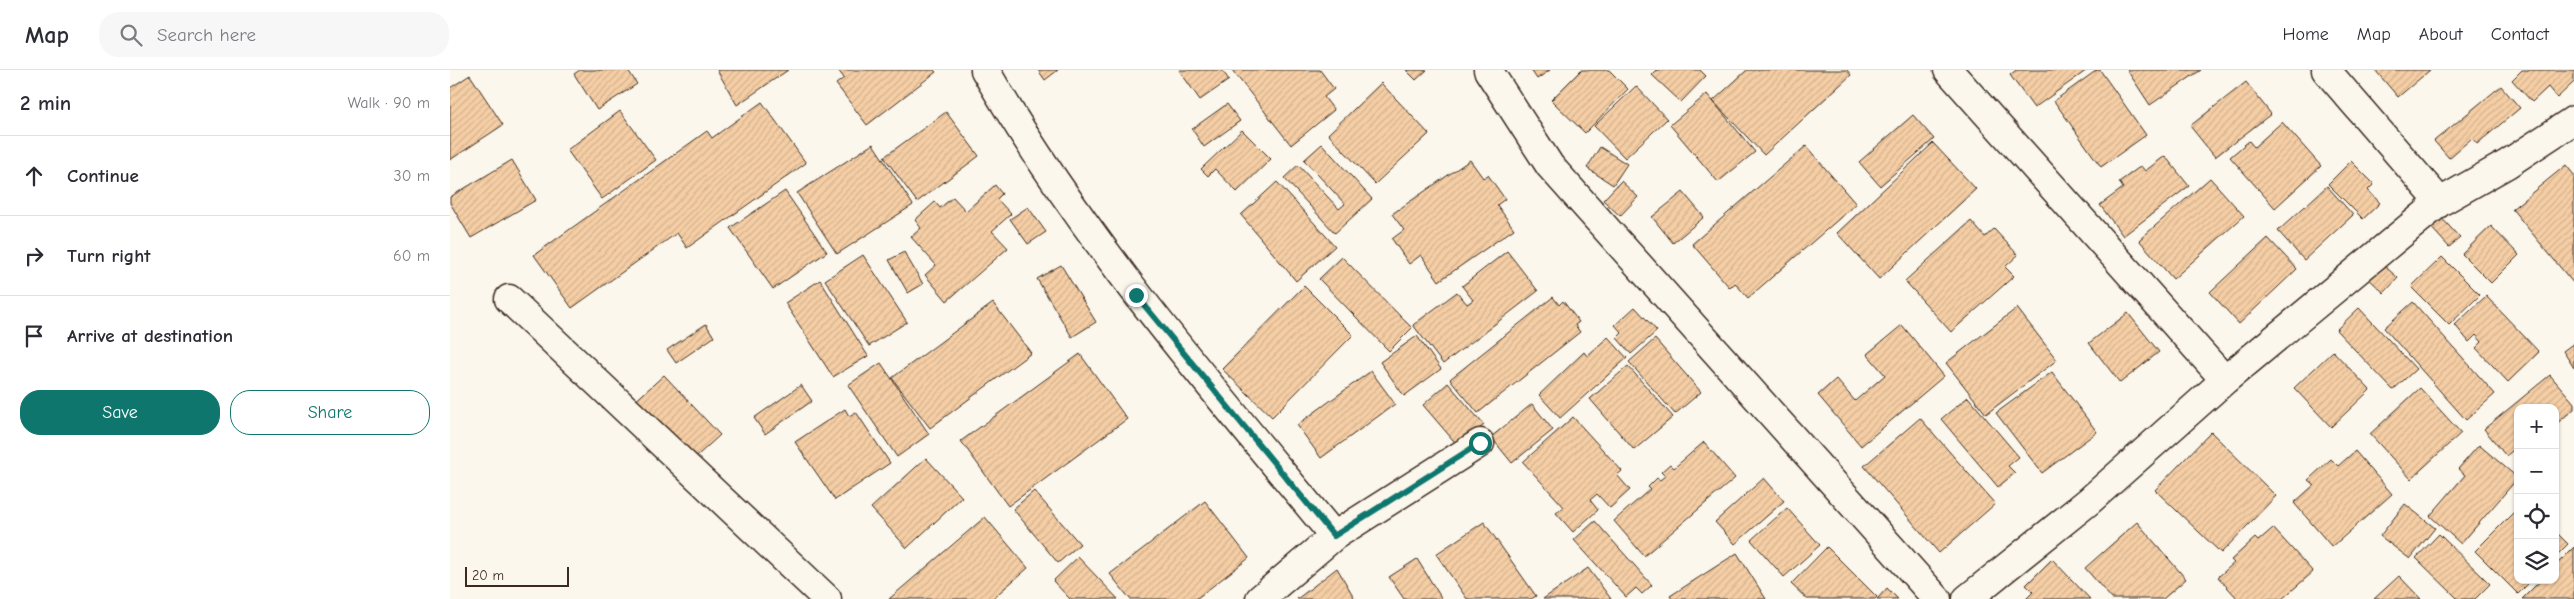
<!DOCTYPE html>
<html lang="en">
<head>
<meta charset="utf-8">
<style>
	:root { --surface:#fff; --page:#f7f7f7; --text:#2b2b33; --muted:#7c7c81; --line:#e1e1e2; --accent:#0f766e }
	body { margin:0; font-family:"Comic Neue",sans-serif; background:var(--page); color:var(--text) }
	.controls { position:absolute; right:15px; bottom:15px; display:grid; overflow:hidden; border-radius:10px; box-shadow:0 1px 4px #0004 }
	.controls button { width:45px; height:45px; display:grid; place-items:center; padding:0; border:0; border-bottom:1px solid var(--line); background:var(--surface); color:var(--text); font:25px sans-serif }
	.scale { position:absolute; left:15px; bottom:12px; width:104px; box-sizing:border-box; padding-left:5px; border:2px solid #3b2a1e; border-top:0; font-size:14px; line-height:18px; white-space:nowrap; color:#3b2a1e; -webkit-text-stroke:4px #fbf7ec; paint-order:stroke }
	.stop { position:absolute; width:15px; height:15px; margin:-11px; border:4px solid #0f766e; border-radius:50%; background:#fff }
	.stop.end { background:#0f766e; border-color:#fff; box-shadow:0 1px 5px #0008 }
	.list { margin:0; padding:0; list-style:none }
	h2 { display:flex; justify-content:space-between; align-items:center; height:65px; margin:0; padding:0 20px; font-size:21px }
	h2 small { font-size:16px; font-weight:400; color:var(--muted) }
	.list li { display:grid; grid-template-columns:32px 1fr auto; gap:15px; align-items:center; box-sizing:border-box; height:80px; padding:0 20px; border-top:1px solid var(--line) }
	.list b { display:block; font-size:19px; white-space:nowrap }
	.list em { font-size:16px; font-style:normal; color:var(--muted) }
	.actions { display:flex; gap:10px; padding:15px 20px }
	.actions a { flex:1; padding:11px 0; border:1px solid var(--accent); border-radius:20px; text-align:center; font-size:18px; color:var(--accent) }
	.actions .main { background:var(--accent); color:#fff }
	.icon { flex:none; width:28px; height:28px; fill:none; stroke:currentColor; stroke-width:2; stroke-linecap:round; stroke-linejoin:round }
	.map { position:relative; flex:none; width:2124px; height:529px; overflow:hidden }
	header { display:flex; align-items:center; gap:30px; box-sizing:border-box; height:70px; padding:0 25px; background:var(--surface); border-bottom:1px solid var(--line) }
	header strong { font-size:24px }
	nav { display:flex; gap:28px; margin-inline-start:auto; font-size:18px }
	.search { width:350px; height:45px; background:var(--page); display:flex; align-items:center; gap:12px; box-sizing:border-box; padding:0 18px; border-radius:20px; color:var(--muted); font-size:19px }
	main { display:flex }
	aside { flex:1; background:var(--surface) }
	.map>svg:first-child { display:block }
	.building { fill:url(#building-hatch); stroke:#3b2a1e }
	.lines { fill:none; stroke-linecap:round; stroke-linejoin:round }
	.minor-casing { stroke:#3b2a1e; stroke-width:31 }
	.minor { stroke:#fbf7ec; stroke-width:28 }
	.route { stroke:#0f766e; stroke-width:6 }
</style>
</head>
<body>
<header>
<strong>Map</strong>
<div class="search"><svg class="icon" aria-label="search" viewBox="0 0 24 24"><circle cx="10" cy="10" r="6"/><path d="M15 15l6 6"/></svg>Search here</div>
<nav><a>Home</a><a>Map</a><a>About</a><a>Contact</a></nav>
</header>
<main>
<aside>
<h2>2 min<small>Walk · 90 m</small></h2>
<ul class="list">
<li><svg class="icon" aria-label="ahead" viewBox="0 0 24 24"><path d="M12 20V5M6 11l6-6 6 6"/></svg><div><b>Continue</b></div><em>30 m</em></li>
<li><svg class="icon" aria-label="right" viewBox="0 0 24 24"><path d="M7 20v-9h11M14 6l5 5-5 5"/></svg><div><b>Turn right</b></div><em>60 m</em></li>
<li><svg class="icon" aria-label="arrive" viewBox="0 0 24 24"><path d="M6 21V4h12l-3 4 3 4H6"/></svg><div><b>Arrive at destination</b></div></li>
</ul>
<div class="actions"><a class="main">Save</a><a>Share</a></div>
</aside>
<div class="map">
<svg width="2124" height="529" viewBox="0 0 2124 529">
	<defs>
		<pattern id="building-hatch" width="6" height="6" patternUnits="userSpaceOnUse" patternTransform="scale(1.25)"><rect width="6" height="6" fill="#f5cea5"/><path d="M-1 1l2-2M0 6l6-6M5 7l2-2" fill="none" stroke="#d3b18e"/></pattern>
	</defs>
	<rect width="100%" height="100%" fill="#fbf7ec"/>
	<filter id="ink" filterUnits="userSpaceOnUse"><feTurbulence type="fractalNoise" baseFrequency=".02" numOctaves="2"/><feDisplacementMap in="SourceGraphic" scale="10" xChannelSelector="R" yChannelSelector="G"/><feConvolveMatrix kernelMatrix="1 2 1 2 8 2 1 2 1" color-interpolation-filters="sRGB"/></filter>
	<g filter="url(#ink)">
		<path class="building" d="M130,0H178L187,14L147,40L124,4Z
			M267,0H338L287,35Z
			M388,0H484L486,2L417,55L386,14L394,8Z
			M588,0H608L595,10Z
			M729,0H772L779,10L750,30Z
			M782,0H870L884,19L874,27L884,40L841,75Z
			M956,0H977L966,10Z
			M1081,0H1100L1087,9Z
			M1131,0H1159L1178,19L1135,63L1101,30Z
			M1207,0H1250L1256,6L1231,32L1202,5Z
			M1297,0H1397L1401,5L1314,85L1263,31Z
			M1566,0H1637L1584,38L1560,5Z
			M1647,0H1650L1696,65L1651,97L1604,31Z
			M1677,0H1751L1700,35Z
			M1925,0H1980L1948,27Z
			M2072,0H2124V12L2107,28L2098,17L2082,32L2062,10Z
			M20,5L53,55L0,90V18Z
			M1796,12L1821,44L1765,87L1740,56Z
			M931,13L979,64L925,114L878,64Z
			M1186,16L1217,49L1175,88L1144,56Z
			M2051,16L2070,38L2027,74L2022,68L1999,88L1984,71Z
			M1257,24L1305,82L1268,112L1220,55Z
			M312,32L356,93L237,178L227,163L122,238L84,185L257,61L262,68Z
			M777,34L790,51L754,77L742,59Z
			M170,41L206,90L152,129L117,80Z
			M496,42L529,86L467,132L434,87Z
			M1463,45L1484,69L1430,116L1409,92Z
			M1832,52L1871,96L1825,138L1780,87L1799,71L1804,77Z
			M792,60L821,89L787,122L765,99L758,106L751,99Z
			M1483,73L1526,119L1429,209L1387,163Z
			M423,74L463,135L387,184L347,123Z
			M872,74L922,129L885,163L834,108L848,95L889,139L895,134L854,90Z
			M1356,76L1406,134L1298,228L1285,213L1280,218L1242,174Z
			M1150,77L1177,94L1163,115L1137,98Z
			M1715,86L1739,116L1673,166L1650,135L1673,118L1669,112L1691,96L1695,101Z
			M62,90L86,130L21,168L0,133V127Z
			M1020,90L1033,108L1038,105L1055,129L1047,135L1064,159L989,211L971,185L959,194L942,169L954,160L942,144Z
			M1901,91L1924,114L1918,120L1930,133L1913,149L1878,114Z
			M2116,95L2124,105V214L2062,139Z
			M1760,108L1794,146L1723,209L1689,170Z
			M1171,111L1188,127L1170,146L1153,130Z
			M827,112L885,176L846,211L791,145Z
			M545,115L552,124L547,129L561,144L542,161L558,178L497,231L475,205L486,195L461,167L471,158L465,150L485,132L490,138L503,127L516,141Z
			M1877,116L1903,145L1854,190L1828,161Z
			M335,121L377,182L323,219L280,158Z
			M1233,122L1254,147L1223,173L1202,147Z
			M578,137L596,162L578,174L560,149Z
			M1989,145L2010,168L1999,177L1979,155Z
			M1521,151L1535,167L1544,159L1568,185L1555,197L1564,206L1501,262L1455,211Z
			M2041,156L2069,185L2041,213L2012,184Z
			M1818,168L1847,199L1789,254L1760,222Z
			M1057,181L1088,221L993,294L963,255L1007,222L1017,234L1023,230L1012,216Z
			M454,182L473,214L458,223L439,190Z
			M413,185L457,252L419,276L375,210Z
			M892,187L962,258L939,281L869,209Z
			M1992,187L2030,225L1999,255L1961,217Z
			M1930,192L1948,208L1934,223L1917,207Z
			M611,195L646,252L622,267L587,209Z
			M370,210L418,286L383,307L335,233Z
			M854,216L903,265L822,347L772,299Z
			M2036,226L2089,282L2058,312L2026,278L2032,272L2026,265L2019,272L2005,255Z
			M1103,227L1109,235L1113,231L1129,252L1125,255L1130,262L1028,343L1000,309Z
			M1963,232L2045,324L2016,350L1934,258Z
			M543,233L581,283L480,358L442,308Z
			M1185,237L1207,261L1181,284L1167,268L1172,263L1165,255Z
			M1567,238L1607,290L1536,344L1496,293Z
			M1909,238L1966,299L1943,320L1886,260Z
			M1678,243L1709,282L1670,313L1639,273Z
			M256,254L264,267L226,293L217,280Z
			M1452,255L1494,306L1411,376L1368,325L1386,309L1405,331L1435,305L1417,284Z
			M967,266L991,299L954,326L930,292Z
			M1158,267L1177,288L1110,348L1089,325L1134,282L1137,286Z
			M1205,269L1251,322L1225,344L1179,292Z
			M2124,273V298L2113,281Z
			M1883,281L1920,320L1881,357L1844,318Z
			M630,284L677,349L558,436L511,371Z
			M431,293L479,364L447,387L398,315Z
			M1178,296L1223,347L1184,380L1140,329Z
			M921,301L945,334L871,388L847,355Z
			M1602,302L1647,362L1592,403L1546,343Z
			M214,305L270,365L237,395L182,334Z
			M2100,305L2124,333V339L2105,355V338H2068V376L2056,386L2034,359Z
			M998,313L1034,355L1009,377L973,335Z
			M351,315L362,331L315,364L304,348Z
			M1970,318L2011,363L1961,409L1920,364Z
			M1518,327L1569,387L1558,396L1565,403L1548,417L1491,349Z
			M1082,334L1103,360L1062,393L1041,367Z
			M395,339L399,346L406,342L440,393L385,430L345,372Z
			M1123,347L1172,401L1167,405L1180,420L1160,438L1147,424L1140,430L1148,440L1123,462L1106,443L1114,437L1073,392Z
			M1470,348L1545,434L1489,483L1414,396Z
			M1761,362L1826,426L1771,483L1705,420Z
			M1254,372L1285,408L1194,486L1164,451L1200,419L1198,417L1207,408L1210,410L1215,406L1211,402L1220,394L1224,398Z
			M2029,375L2068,408L2011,474L1980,446L2015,405L2008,399Z
			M1905,381L1942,424L1882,477L1844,433L1864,415L1858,410L1881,389L1888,396Z
			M476,388L512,427L457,478L421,438Z
			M1314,408L1334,431L1285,474L1265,452Z
			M584,421L630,474L608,493L563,439Z
			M755,431L799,488L746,529H680L660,504Z
			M1955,434L1985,458L1960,489L1930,466Z
			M1337,438L1370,475L1334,507L1301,470Z
			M2068,438V510H2082L2068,524L2025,481Z
			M535,447L578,498L542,529H439Z
			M1145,451L1202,515L1192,524L1186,518L1176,527L1124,470Z
			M1034,452L1086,526L1081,529H1017L986,484Z
			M1687,452L1736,509L1713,529H1662L1635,498Z
			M1823,458L1863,502L1832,529H1788L1768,507L1784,493L1781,490L1805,468L1808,471Z
			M2105,461L2118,474L2105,487Z
			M1989,464L2040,514L2025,529H2008L1966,488Z
			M1377,477L1427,527L1425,529H1357L1341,514Z
			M2124,477V529H2072L2091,510H2105V496Z
			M1287,483L1316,529H1222L1220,526Z
			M628,487L668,529H620L603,511Z
			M967,489L992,529H954L939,507Z
			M1602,489L1640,529H1576L1583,522L1576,515Z
			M887,498L905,529H847Z
			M1138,498L1161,529H1093Z
			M1949,506L1971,529H1924Z
			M1437,518L1448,529H1427Z"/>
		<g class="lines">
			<g class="minor-casing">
				<path id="minor" d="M535,0C633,170 760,315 884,466
					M1038,0L1100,96L1487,529
					M1498,0L1775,310
					M1876,0L1990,132
					M59,229L377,529
					M810,529L884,466L1030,373
					M1517,529L1639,431L1775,310L1990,132L2057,94L2124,50"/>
			</g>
			<use href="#minor" class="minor"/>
		</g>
	</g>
	<g class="lines" filter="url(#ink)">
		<path class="route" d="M686,225L884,466L1030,373"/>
	</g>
</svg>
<div class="controls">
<button>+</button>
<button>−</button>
<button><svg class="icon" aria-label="locate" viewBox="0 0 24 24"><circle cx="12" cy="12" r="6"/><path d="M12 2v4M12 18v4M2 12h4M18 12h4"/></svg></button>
<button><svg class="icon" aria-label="layers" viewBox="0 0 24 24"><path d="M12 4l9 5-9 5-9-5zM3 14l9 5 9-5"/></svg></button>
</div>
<div class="scale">20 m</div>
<div class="stop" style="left:1030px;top:373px"></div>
<div class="stop end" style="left:686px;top:225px"></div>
</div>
</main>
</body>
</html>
